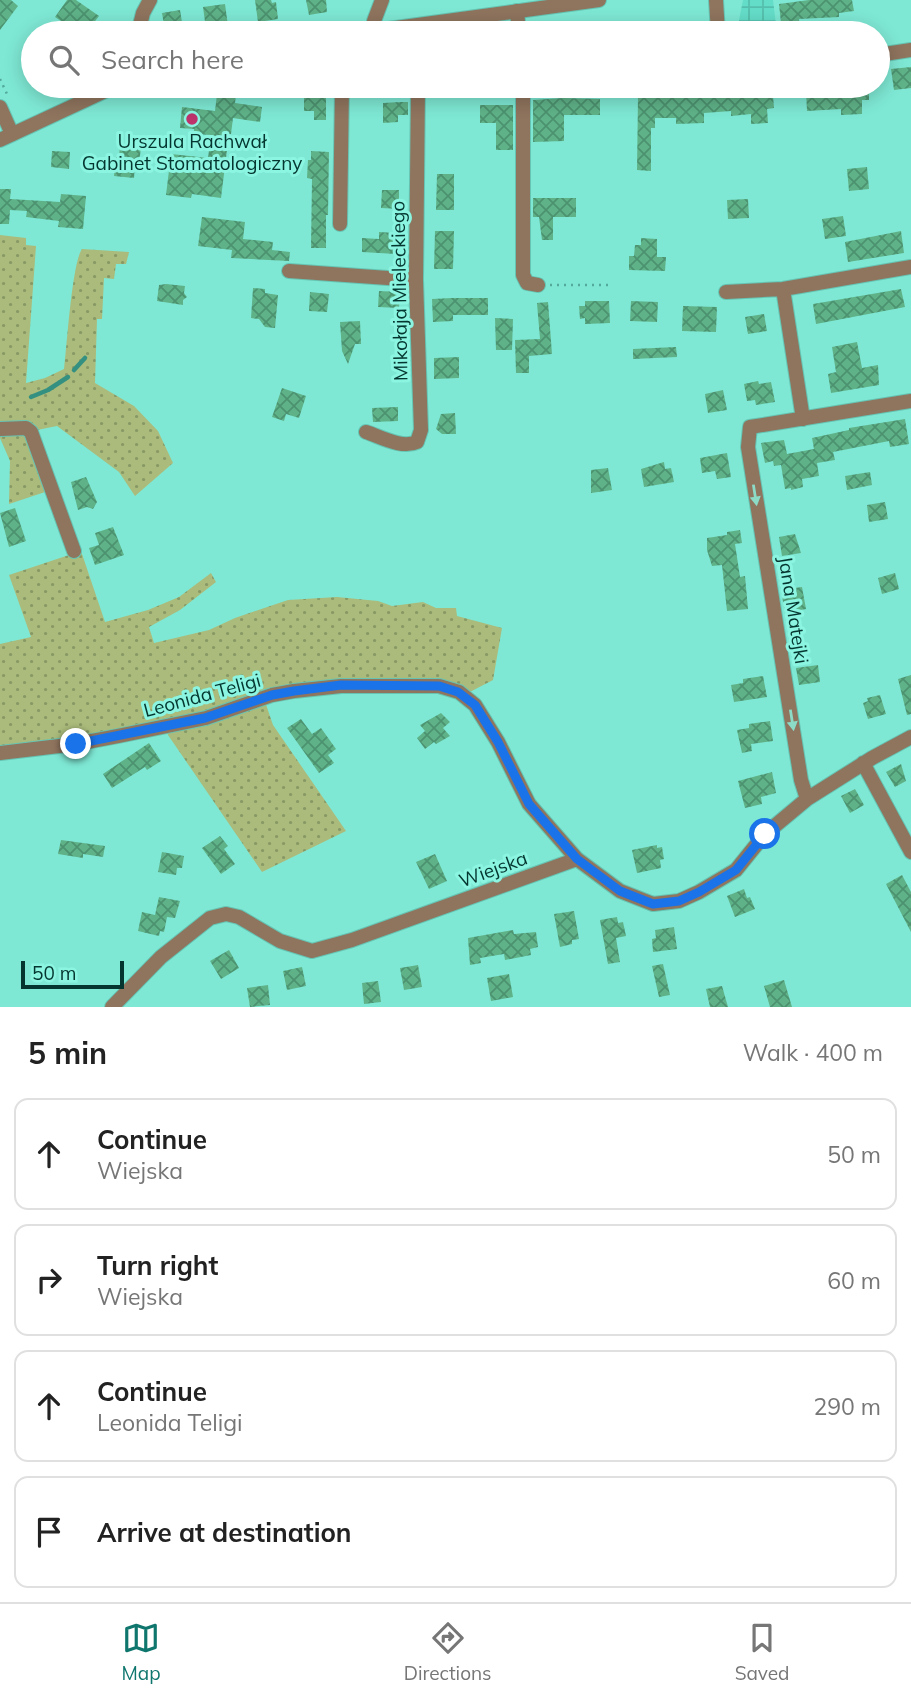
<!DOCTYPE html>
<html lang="en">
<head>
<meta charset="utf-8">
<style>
	:root { --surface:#fff; --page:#f6f6f6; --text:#222; --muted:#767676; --line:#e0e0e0; --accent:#0f766e }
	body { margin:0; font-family:Mulish,sans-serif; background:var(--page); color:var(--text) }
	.scale { position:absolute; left:21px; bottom:18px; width:103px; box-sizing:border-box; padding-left:7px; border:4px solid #04362f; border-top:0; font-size:19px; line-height:24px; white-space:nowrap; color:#04362f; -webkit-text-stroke:5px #8bf5e1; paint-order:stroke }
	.stop { position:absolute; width:21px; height:21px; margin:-16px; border:5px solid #1a73e8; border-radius:50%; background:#fff }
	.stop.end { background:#1a73e8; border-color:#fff; box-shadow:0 2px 7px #0008 }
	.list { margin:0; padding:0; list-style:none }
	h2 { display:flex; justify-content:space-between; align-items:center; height:91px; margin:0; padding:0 28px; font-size:30px }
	h2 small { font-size:23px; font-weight:400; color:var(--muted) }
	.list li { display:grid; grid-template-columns:46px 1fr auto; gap:21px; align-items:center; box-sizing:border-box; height:112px; margin:0 14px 14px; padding:0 14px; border:2px solid var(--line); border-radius:14px }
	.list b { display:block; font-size:26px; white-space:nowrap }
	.list p { margin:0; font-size:23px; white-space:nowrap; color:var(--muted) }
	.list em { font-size:23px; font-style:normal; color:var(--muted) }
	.icon { flex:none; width:38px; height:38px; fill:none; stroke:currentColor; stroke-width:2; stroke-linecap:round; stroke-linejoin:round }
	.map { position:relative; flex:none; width:911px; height:1007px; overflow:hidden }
	.search { position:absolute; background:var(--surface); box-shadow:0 4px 18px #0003; left:21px; right:21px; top:21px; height:77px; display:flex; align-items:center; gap:18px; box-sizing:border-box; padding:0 24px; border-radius:38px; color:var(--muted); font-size:26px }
	.sheet { height:595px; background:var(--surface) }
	nav { display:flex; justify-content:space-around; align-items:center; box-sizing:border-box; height:98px; border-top:2px solid var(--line); background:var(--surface); font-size:19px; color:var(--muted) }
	nav a { display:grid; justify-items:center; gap:4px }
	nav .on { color:var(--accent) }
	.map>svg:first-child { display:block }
	.industrial { fill:url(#industrial-grid) }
	.grass { fill:url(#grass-dots) }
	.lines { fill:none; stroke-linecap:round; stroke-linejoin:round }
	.stream { stroke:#349182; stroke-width:4.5 }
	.building { fill:url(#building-cross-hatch) }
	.minor-casing { stroke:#66c4b3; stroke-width:16 }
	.tertiary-casing { stroke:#66c4b3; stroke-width:16 }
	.path { stroke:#53a99a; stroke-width:2.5; stroke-dasharray:2 5; stroke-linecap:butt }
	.minor { stroke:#8f745e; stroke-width:14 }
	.tertiary { stroke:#8f745e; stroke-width:14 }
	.oneway { fill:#8cdbc7 }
	.route { stroke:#1a73e8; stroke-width:9 }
	.poi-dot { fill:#bd336c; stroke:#8bf5e1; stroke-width:2.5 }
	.labels { text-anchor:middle; stroke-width:6; stroke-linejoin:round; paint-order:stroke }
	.poi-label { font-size:19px; fill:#04362f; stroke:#8bf5e1 }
	.street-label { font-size:19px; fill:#04362f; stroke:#8bf5e1 }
</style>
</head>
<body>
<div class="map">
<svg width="911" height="1007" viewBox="0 0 911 1007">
	<defs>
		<pattern id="industrial-grid" width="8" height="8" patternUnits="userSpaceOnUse" patternTransform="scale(1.75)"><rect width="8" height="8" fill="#64ddc8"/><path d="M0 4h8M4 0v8" fill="none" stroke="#55beac"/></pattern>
		<pattern id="grass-dots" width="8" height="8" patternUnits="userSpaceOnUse" patternTransform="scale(1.75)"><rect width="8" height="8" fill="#aabb7b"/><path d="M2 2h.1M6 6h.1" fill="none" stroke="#889965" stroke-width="1.8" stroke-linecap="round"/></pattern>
		<pattern id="building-cross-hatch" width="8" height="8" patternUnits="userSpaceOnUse" patternTransform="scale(1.75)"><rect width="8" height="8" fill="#5fb288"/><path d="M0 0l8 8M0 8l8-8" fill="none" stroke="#4c9270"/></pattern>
	</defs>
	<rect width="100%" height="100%" fill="#7ee8d4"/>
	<path class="industrial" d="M743,0H773L777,33H739V20Z"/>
	<path class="grass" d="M0,235L26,238V245L36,246L26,383L45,378L64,369C67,346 72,263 82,249L129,252L126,264H116L114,279L104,278L102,319H97L95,383L134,406L158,431L173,463L135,496L119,472L57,426L37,430L0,425Z
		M0,433H22C38,448 42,470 45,492L9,504L10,461L0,438Z
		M81,551L105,622L148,610L179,597L211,573L216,582L180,610L149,627L154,643L209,630L235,618L288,600L337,597L378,601L392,606L423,602L436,608H456L457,616L502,628L493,680L464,695L295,685L261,690L273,725L346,831L262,872L168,735L162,721L89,739L0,749V644L31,637L9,575Z"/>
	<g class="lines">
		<path class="stream" d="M74,370L85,358
			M31,397L48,390L68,377"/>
	</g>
	<path class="building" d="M0,0H11L18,6L0,30Z
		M67,0H76L99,16L86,33H79L55,17Z
		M255,0H271L272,3L276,2L278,19L258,22Z
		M306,0H326L327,12L309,15Z
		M809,0H852L854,11L839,13V17L799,19L801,33H782L779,4Z
		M225,4L228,26L206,29L203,7Z
		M180,10L183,28L165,31L162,13Z
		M911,67V88L894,90L891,69Z
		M218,86H237L235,103L262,107L260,122L233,118L231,134H229L221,198L192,194L191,198L166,195L171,154L208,158L211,135L194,134V129L180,128L182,107L215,111Z
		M304,86H326V120H314V111H304Z
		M869,89V100H862V114L841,115V109L807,111L806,91Z
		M759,93V96L773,95L774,108L767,109L768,123L751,124V114L731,116V111L704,113V123L676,124V118H655V128H651V171L637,170L638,96Z
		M563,98L600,99V115H564V141L533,142V100Z
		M400,102H408V115H398V122L383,123V103Z
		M480,105H513V150H496V123H480Z
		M120,145L141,147L139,164H135L134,178L114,176L116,157H119Z
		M52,151L70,152L69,169L51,167Z
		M311,151L329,152L328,215H326V248H311L312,179L307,178L308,160H311Z
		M867,167L869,189L849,191L847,169Z
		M437,174H454V210H436Z
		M0,189H11L10,199L60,202L61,194L86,196L83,229L58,227L59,221L26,217L27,211L10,210L9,224H0Z
		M382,190H399V209L381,208Z
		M533,198H576V217H553V240H542L539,217H533Z
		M748,199L749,218L728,219L727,200Z
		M843,216L846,236L825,239L822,219Z
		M202,217L245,222L243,239L273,242L272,250L290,252L289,261L231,258L232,250L198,246Z
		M435,231H454L453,269H434Z
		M901,231L904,253L848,262L845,242Z
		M379,232L396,233V254L362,252V238L379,239Z
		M641,238L657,239V257H666L665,271L629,270V256H634L635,245H641Z
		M166,284L185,286L184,293L187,297L183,300V305L157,301L159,285Z
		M253,288L265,289V293L278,295L275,328L265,327L259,319L251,318Z
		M901,289L905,307L816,324L813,304Z
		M379,291L400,292L399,308L378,307Z
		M310,292L329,294L327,312L309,311Z
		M452,298H488V315H453V321L433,322L432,299Z
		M585,301H609L610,323L585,324V318L580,319L579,306H585Z
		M631,301L658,302L657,322L630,321Z
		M548,302L552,354L529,356V373H516L515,340L540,339L537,303Z
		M683,306L717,307L716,332L682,331Z
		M764,314L767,331L748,334L745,317Z
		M495,318L513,319L512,350H496Z
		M360,321L361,344H355L348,364L342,351L340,322Z
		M857,342L862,368L878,365L879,385L831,393L828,374L836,372L832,347Z
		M676,347L677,357L633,359V349Z
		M459,357V378L434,379V358Z
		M758,381L759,384L771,382L775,402L756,405L755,400L747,401L744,384Z
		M282,388L306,396L299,418L286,414L284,421L272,417Z
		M723,390L727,410L708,413L705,394Z
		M398,407V421L373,422L372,408Z
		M455,413L456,434H442L436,429L441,414Z
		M905,419L909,444L890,447L889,441L833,452L835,460L817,463L819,476L802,479L803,487L791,490V488L785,489L781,465L774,466L773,461L765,463L761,443L784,440L787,454L814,449L812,438L849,430V428Z
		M727,453L731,477L717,479L715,471L702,473L700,458Z
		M664,462L665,469L671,468L674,482L644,487L641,469Z
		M608,468L612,490L591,493V470Z
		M870,472L872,485L847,490L845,476Z
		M86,477L97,502L93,509L87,507L78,510L71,482Z
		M885,502L888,519L869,522L867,505Z
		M15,508L26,541L9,547L0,513Z
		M113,527L124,555L95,565L89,548L99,545L95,533Z
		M740,530L742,543L735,544L740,577L745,576L748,609L727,611L722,565L712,566L707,550V538L727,535V532Z
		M795,534L801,553L782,556L779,537Z
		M895,573L899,589L882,594L878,578Z
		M802,587L806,609L785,613L781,590Z
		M818,665L820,682L799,685L796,668Z
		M911,675V714L907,715L898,679Z
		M763,676L767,697L734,702L731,685L743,683V679Z
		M880,695L886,714L868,719L863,703L868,701L867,698Z
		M441,713L450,722L443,728L450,736L436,744L434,742L425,749L417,738L425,731L420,725Z
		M301,719L312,734L321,728L336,749L328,755L334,763L319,773L287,728Z
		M770,721L773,741L751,744L752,751L742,753L737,730L749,728V724Z
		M149,743L161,761L147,770L145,767L112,788L103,774Z
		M901,764L906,781L895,787L886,772Z
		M772,772L776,793L761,797L762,804L745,808L738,781Z
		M855,789L864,805L850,813L841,796Z
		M220,836L228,846L224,849L235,864L221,874L202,848Z
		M61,840L105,846L103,857L83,854V858L58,854Z
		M657,845V848L662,847L664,859L660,860L661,868L637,873L632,850Z
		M162,852L184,856L182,868H177L176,875L158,872Z
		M435,854L447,881L429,889L416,862Z
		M902,875L911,892V932L886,884Z
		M744,889L747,898L750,897L755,909L735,917L727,896Z
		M159,897L180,901L175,918L167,917L164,932L160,931L159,936L138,931L142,912L155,915Z
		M574,911L579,939L572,940V944L560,947L554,914Z
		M617,917L618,923L623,922L626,936L616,938L620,962L608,964L600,920Z
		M674,927L677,949L653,952L652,939L656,938L655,930Z
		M513,930L514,934L536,932L538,947L530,949L531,955L505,960L504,954L480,958L481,963L470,965L468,938Z
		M229,950L239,968L221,979L210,961Z
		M663,964L670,995L659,997L652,966Z
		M418,965L422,987L404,990L400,968Z
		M302,967L306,986L287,990L283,971Z
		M509,974L513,997L491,1001L487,978Z
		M784,980L792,1007H770L764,986Z
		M378,981L381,1002L364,1004L362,983Z
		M268,985L270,1005L250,1007L247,988Z
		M722,986L728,1007H710L706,989Z"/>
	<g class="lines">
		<g class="minor-casing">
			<path id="minor" d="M716,0L718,33
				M517,11L519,33
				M376,31L374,21L382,0
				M138,33L143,13L150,0
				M878,55L911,50
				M523,86V275L527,283L538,285
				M0,107L12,134
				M340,224L342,86
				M289,271L416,280
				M783,289L803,419
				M726,292L783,289L911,267
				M0,429L26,428L31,432L74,551
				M366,432C381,437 402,449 417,442L421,430L416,280L418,86
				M0,753L76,744L118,736L206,718L272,695L294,691L341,686H439L459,692L475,705L498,742L529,804L577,859
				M863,763L911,852
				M807,799L801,780L748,447L750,427L911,401
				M112,1007L161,957L210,918L226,914L239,917L280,941L312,951L352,940L577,859L620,891L653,904L679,901L699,892L736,870L765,834L807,799L872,758L911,737"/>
		</g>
		<g class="tertiary-casing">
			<path id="tertiary" d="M359,33L599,0
				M0,140L116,86"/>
		</g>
		<path class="path" d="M72,32L75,33
			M0,79L7,94
			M56,86L66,96
			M550,285H613"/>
		<use href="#minor" class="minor"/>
		<use href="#tertiary" class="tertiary"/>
	</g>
	<defs><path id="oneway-solid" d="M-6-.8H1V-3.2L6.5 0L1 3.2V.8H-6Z" transform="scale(1.75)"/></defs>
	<g class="oneway">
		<use href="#oneway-solid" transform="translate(755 495) rotate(81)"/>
		<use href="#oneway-solid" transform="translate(792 720) rotate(81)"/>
	</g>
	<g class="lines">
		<path class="route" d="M76,744L205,718L272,695L294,691L341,685L439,686L458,692L475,705L498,742L529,804L577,859L620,891L653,904L679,901L699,892L736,870L765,834"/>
	</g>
	<circle class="poi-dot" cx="192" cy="119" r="7"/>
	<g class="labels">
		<g class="poi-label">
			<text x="192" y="148">Urszula Rachwał<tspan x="192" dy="22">Gabinet Stomatologiczny</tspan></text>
		</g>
		<g class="street-label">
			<text transform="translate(399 291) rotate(-91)" y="7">Mikołaja Mieleckiego</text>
			<text transform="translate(794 610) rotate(81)" y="7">Jana Matejki</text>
			<text transform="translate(202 695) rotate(-15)" y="7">Leonida Teligi</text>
			<text transform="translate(493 869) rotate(-20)" y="7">Wiejska</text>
		</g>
	</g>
</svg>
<div class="scale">50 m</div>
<div class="stop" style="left:765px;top:834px"></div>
<div class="stop end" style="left:76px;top:744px"></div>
<div class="search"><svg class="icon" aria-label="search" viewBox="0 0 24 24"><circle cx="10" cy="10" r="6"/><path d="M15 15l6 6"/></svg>Search here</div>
</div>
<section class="sheet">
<h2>5 min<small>Walk · 400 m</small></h2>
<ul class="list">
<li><svg class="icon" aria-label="ahead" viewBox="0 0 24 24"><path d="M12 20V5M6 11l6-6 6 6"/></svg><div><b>Continue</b><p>Wiejska</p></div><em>50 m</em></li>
<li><svg class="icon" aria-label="right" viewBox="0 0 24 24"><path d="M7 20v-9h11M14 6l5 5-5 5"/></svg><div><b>Turn right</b><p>Wiejska</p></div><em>60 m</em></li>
<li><svg class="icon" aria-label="ahead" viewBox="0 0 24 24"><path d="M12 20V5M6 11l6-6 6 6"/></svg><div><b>Continue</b><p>Leonida Teligi</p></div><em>290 m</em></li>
<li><svg class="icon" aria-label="arrive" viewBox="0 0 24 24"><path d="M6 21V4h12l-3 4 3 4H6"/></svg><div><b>Arrive at destination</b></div></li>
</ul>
</section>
<nav>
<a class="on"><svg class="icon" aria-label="map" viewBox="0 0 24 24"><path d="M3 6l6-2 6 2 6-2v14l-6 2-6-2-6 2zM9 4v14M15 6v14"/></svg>Map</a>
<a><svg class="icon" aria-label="directions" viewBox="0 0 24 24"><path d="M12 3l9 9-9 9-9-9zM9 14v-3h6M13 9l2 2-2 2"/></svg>Directions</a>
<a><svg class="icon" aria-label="saved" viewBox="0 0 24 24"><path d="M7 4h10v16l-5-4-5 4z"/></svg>Saved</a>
</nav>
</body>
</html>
